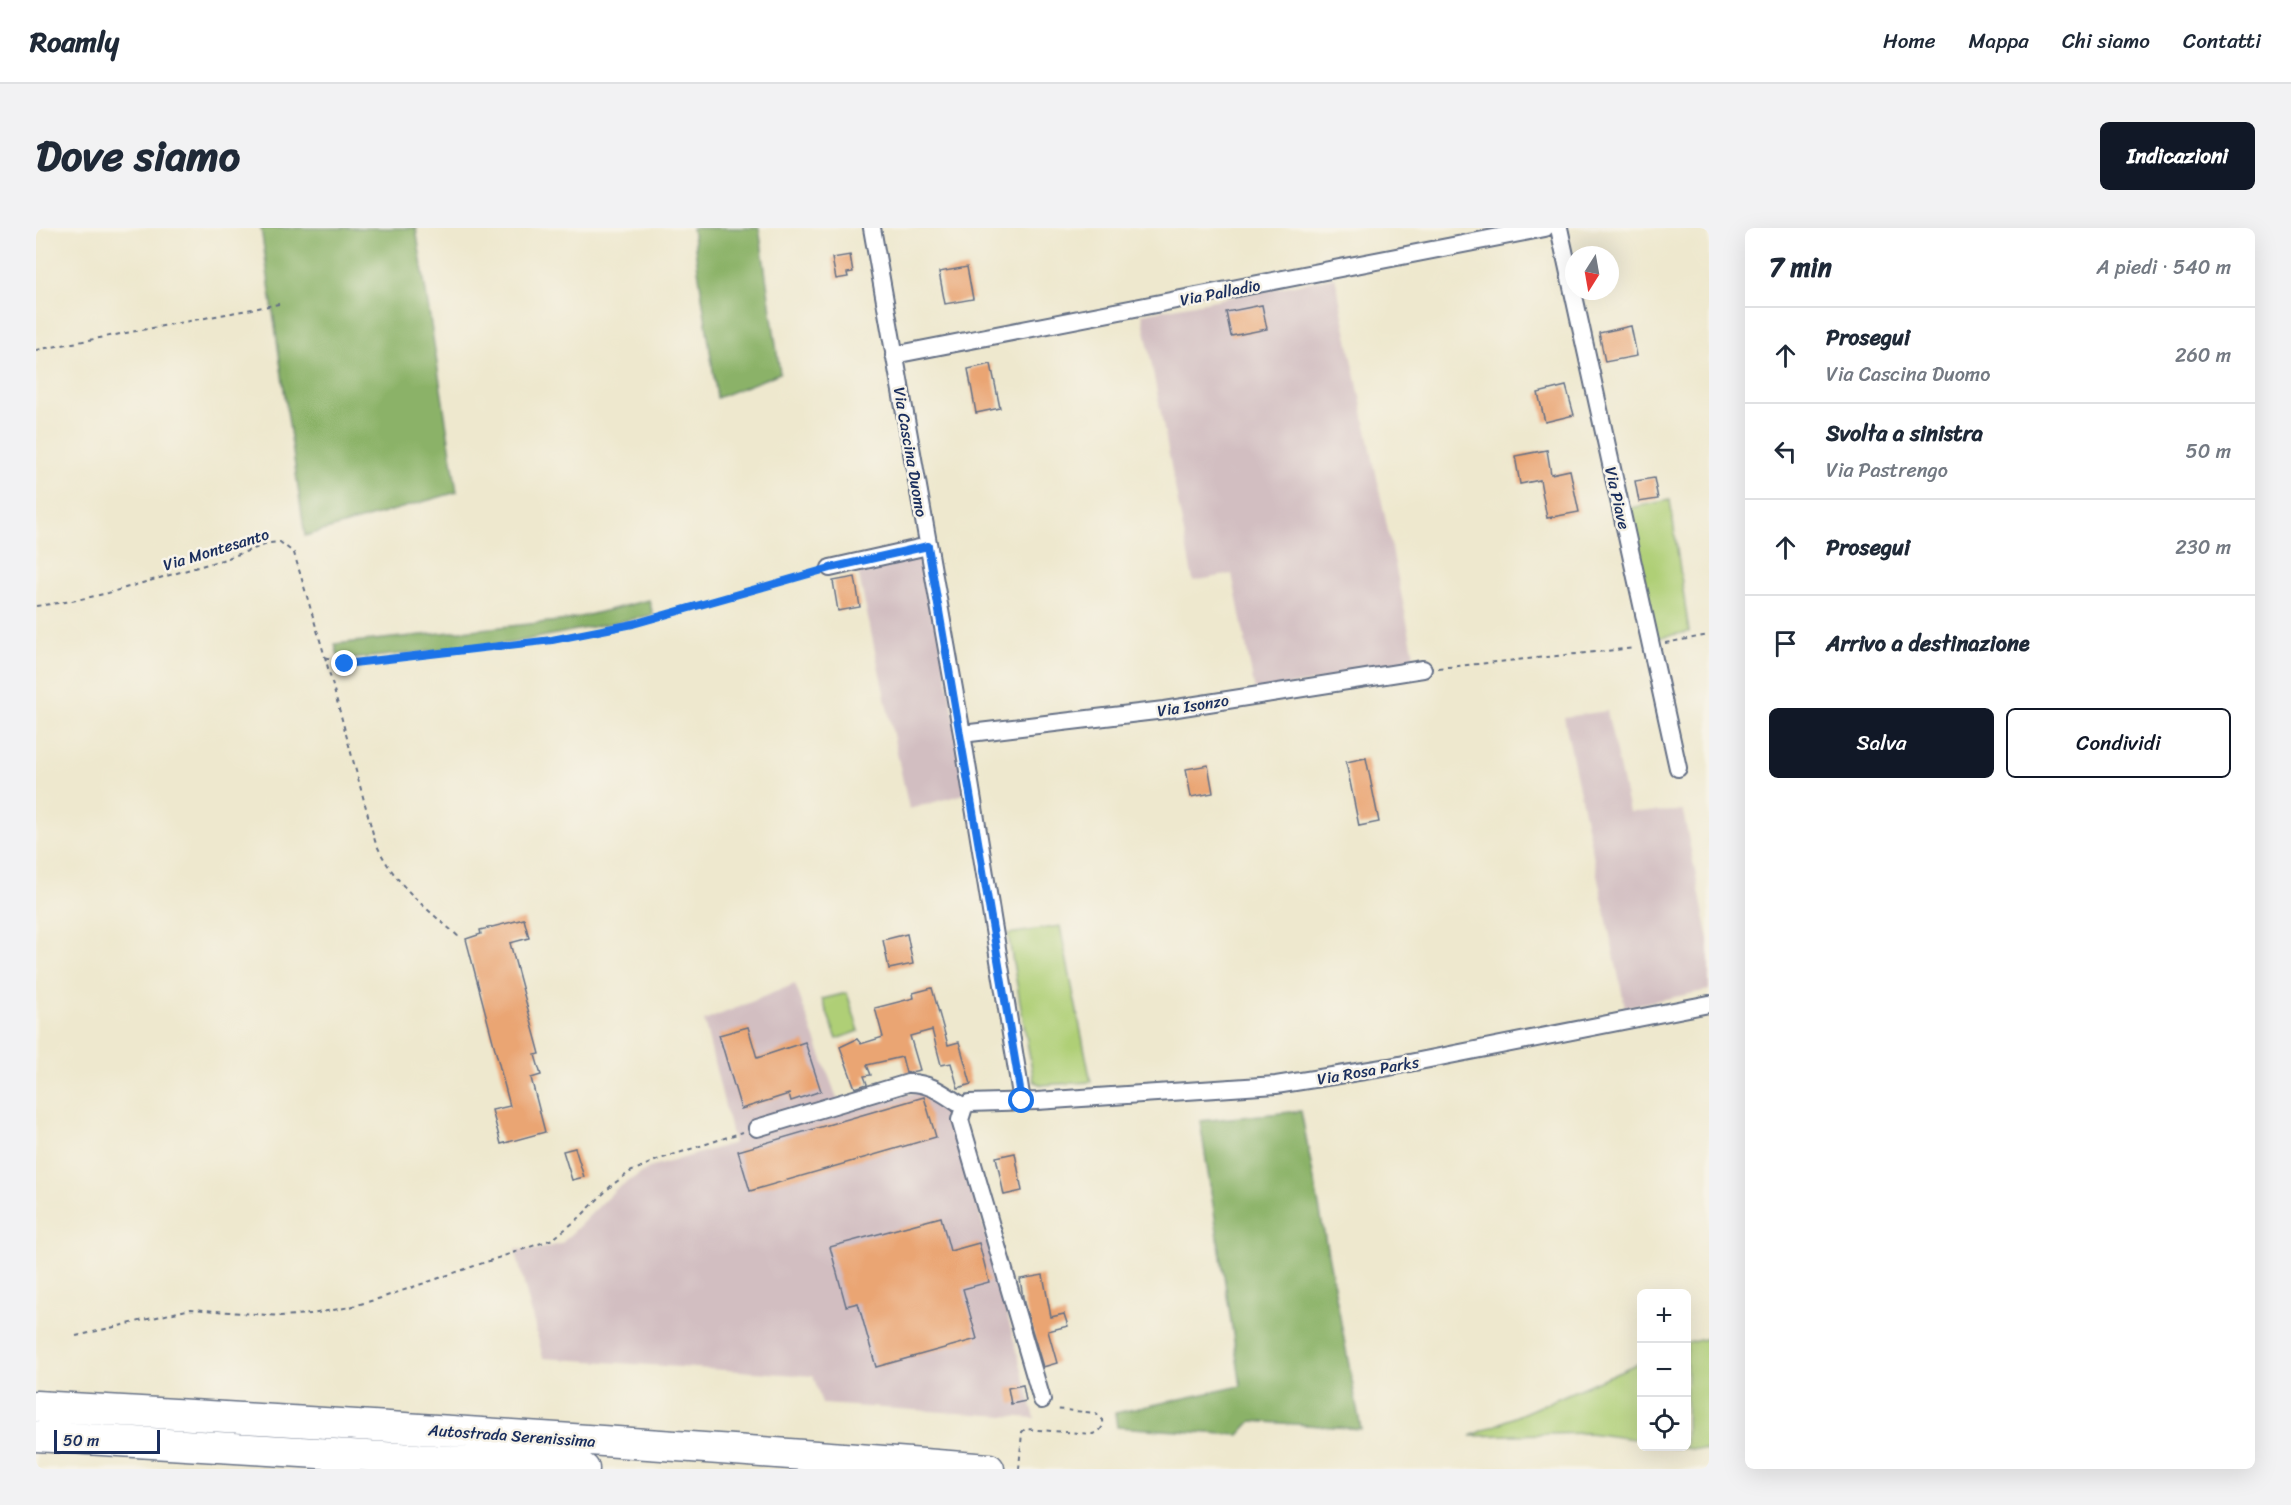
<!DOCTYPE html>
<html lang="it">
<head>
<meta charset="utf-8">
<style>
	:root { --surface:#fff; --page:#f2f2f3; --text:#1f2937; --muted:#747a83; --line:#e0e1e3; --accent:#111827 }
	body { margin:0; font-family:Sriracha,sans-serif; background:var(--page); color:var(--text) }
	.controls { position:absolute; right:18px; bottom:18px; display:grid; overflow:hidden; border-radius:9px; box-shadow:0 6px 24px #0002 }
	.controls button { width:54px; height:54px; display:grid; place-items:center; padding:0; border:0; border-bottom:2px solid var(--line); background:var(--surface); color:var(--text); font:30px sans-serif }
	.compass { position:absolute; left:1529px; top:18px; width:54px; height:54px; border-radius:50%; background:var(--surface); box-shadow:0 6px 24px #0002; rotate:191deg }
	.scale { position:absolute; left:18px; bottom:15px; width:106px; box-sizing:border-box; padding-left:6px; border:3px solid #1b2f5e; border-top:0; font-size:16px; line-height:21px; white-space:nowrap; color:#1b2f5e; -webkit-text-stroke:4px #f7f3e8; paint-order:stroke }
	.stop { position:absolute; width:18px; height:18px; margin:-14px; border:4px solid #1a73e8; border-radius:50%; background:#fff }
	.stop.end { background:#1a73e8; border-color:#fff; box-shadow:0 2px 6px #0008 }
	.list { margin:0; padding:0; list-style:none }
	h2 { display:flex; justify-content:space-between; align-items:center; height:78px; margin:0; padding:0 24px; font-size:26px }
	h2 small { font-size:20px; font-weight:400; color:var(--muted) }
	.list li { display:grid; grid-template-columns:39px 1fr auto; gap:18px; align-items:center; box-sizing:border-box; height:96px; padding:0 24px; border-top:2px solid var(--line) }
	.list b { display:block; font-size:22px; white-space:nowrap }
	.list p { margin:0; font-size:20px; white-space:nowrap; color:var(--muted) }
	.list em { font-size:20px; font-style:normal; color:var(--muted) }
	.actions { display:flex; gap:12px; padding:18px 24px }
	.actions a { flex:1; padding:14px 0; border:2px solid var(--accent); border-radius:9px; text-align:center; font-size:21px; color:var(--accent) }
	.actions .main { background:var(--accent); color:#fff }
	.icon { flex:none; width:33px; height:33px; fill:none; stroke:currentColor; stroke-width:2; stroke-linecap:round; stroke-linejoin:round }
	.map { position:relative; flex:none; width:1673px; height:1241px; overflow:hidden; border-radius:9px }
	header { display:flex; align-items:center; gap:36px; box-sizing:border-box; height:84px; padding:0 30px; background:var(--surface); border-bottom:2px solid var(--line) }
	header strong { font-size:28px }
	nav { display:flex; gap:33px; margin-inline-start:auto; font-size:21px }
	.intro { display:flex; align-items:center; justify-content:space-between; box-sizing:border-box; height:144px; padding:0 36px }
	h1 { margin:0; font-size:42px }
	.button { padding:15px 27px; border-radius:9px; background:var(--accent); color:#fff; font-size:21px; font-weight:700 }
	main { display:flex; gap:36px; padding:0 36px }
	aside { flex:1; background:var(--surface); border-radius:9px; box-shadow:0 6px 24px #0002 }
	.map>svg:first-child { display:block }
	.industrial { fill:#d2bec1 }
	.green { fill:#afcf76; stroke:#657f6a; stroke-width:1.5 }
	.forest { fill:#8bb267; stroke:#537062; stroke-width:1.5 }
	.building { fill:#eaa573 }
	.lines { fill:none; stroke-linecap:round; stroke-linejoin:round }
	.street-casing { stroke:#657085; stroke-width:20 }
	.highway-casing { stroke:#657085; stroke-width:33 }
	.path { stroke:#657085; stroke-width:2; stroke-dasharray:4.5 4.5; stroke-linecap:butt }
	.street { stroke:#fff; stroke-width:16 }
	.highway { stroke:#fff; stroke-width:30 }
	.route { stroke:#1a73e8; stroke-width:8 }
	.labels { text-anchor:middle; stroke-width:5; stroke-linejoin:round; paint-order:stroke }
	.street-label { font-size:16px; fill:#1b2f5e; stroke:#f7f3e8 }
</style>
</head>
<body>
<header>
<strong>Roamly</strong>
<nav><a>Home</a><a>Mappa</a><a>Chi siamo</a><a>Contatti</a></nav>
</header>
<div class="intro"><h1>Dove siamo</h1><a class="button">Indicazioni</a></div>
<main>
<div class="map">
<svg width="1673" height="1241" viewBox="0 0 1673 1241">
	<rect width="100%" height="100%" fill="#f7f3e8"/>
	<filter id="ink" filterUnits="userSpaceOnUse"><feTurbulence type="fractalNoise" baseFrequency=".0167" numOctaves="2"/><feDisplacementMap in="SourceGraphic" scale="12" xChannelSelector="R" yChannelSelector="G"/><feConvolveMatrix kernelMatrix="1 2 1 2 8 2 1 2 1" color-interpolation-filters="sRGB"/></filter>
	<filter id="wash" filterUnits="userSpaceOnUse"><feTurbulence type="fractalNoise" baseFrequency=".008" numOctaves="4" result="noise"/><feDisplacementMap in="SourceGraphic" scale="24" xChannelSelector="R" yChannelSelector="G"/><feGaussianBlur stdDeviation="1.35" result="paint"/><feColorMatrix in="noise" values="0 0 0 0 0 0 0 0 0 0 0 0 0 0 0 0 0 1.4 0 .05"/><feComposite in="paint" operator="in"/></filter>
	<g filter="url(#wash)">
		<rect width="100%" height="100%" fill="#eee8ce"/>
		<path class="industrial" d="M1299,49L1380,437L1219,463L1196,346L1157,353L1106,86Z
			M888,324L932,565L873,581L821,339Z
			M1571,483L1593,584L1647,583L1673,712V762L1589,779L1528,489Z
			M759,756L806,884L888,862L918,883L917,887L999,1190L786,1176L777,1148L507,1130L479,1021L498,1022L525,1016L580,961L613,940L698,915L668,793Z"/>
		<path class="green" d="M1634,272L1653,404L1620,410L1594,280Z
			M1024,698L1055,854L1005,857L998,853L972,706Z
			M811,765L823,803L801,811L786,771Z
			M1673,1110V1222L1631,1219L1650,1218L1651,1115Z
			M1605,1134V1212L1552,1205L1435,1208Z"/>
		<path class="forest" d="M225,0H380L421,264L269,308Z
			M656,0H723L744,145L681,170Z
			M613,372L617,387L475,415L315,431H307L302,428L299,416L532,392Z
			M1265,883L1325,1201L1216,1193L1203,1207L1081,1199L1079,1185L1205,1158L1164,893Z"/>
		<g id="blocks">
			<path class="building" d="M814,27L817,44L811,45L812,49L800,51L796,30Z
				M931,39L937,71L909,76L903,44Z
				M1226,77L1231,101L1195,108L1190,84Z
				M1595,98L1601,128L1569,134L1563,105Z
				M955,136L964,180L940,185L932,141Z
				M1530,158L1538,187L1509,194L1502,165Z
				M1511,222L1515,246L1534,242L1543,284L1511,290L1504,252L1484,256L1479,228Z
				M1618,250L1622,271L1603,274L1599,253Z
				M819,349L824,379L802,383L797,353Z
				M1330,530L1343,594L1323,598L1310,534Z
				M1172,537L1177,565L1155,569L1150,541Z
				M488,691L493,710L474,715L504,826L499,827L505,847L495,850L509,904L465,916L456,882L474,878L430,711L445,706L444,702Z
				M871,706L877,736L853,741L847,712Z
				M896,760L912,817L923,814L935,856L922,860L915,835L905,837L896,802L874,808L884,842L870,845L866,829L831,837L835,847L828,848L831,856L819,860L804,819L821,811L825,816L847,809L839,780L878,770L877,765Z
				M712,799L721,830L769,814L785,863L755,873L753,866L705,881L683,807Z
				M888,869L900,909L714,963L702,923Z
				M539,920L548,949L536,952L527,923Z
				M979,925L986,963L968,967L960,929Z
				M905,989L914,1023L943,1015L953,1054L927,1061L941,1111L840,1139L822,1075L810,1078L794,1019Z
				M1007,1047L1015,1089L1028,1086L1032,1098L1012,1103L1021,1135L1007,1139L988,1075L984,1051Z
				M987,1157L990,1173L975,1176L972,1160Z"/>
		</g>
	</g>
	<g filter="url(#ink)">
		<use href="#blocks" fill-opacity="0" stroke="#657085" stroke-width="1.5"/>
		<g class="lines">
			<g class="street-casing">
				<path id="street" d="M836,0L926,506L986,873
					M1523,0L1642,540
					M858,127L1509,0
					M794,340L892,318
					M926,506L1128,482L1387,441
					M721,900L872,855C894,854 909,867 928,879
					M1006,1172L924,892L928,879L933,875L1001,873L1240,857L1353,839L1673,776"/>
			</g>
			<g class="highway-casing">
				<path id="highway" d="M0,1178C318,1196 635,1216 953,1241
					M0,1208L548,1241"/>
			</g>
			<path class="path" d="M0,122L243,76
				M0,378L36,373L72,365L186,332L234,315L244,314L258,325L289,429L339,613C358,657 389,679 423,709
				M1629,415L1673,407
				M289,429L309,436L516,412L597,396L779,344
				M1402,440L1599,420
				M40,1108L155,1081L244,1088L275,1086L314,1079L345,1070L517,1011L543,990L576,957L594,944L621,932L707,904
				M983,1241L986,1204L989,1201L1056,1206C1064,1205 1068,1199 1067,1192L1059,1185L1019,1181"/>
			<use href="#street" class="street"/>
			<use href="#highway" class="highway"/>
		</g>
	</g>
	<g class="lines" filter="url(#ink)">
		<path class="route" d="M309,436L516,412L597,396L794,340L892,318L986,873"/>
	</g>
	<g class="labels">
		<g class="street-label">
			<text transform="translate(1184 64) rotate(-11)" y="6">Via Palladio</text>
			<text transform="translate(875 224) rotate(80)" y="6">Via Cascina Duomo</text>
			<text transform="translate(1582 270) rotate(77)" y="6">Via Piave</text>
			<text transform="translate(180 321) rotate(-17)" y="6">Via Montesanto</text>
			<text transform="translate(1157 477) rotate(-9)" y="6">Via Isonzo</text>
			<text transform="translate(1332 842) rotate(-10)" y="6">Via Rosa Parks</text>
			<text transform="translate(476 1207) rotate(4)" y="6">Autostrada Serenissima</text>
		</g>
	</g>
</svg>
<div class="controls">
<button>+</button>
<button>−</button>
<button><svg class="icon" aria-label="locate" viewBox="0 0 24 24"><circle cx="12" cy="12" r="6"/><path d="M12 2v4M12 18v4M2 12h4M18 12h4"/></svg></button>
</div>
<svg class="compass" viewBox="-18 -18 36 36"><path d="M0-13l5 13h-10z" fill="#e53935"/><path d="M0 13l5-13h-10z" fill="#747a83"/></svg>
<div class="scale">50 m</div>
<div class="stop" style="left:986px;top:873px"></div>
<div class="stop end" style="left:309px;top:436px"></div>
</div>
<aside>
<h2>7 min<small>A piedi · 540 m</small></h2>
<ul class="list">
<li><svg class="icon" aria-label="ahead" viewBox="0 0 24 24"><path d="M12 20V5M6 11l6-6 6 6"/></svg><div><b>Prosegui</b><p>Via Cascina Duomo</p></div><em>260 m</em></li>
<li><svg class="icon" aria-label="left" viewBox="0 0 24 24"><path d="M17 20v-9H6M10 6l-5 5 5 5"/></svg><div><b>Svolta a sinistra</b><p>Via Pastrengo</p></div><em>50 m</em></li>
<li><svg class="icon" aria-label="ahead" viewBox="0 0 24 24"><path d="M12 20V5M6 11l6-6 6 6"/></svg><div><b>Prosegui</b></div><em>230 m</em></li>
<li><svg class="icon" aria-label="arrive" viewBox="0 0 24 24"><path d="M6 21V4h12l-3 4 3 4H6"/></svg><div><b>Arrivo a destinazione</b></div></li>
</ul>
<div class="actions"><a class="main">Salva</a><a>Condividi</a></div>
</aside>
</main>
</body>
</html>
